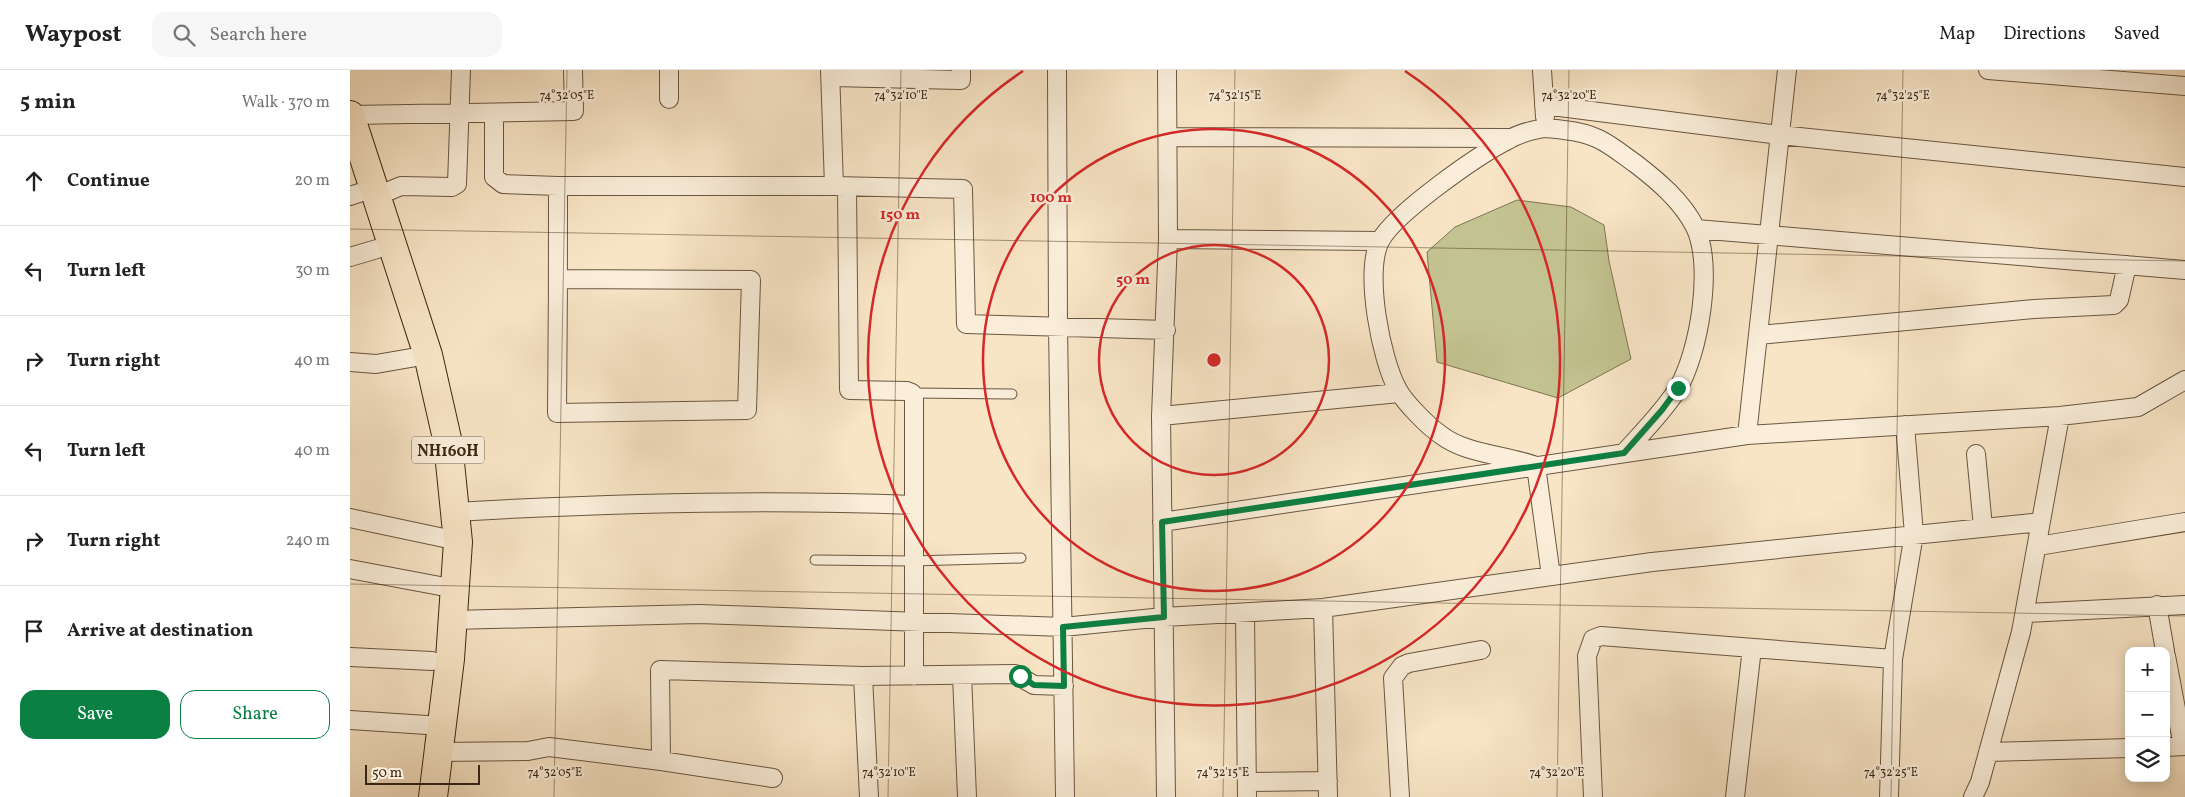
<!DOCTYPE html>
<html lang="en">
<head>
<meta charset="utf-8">
<style>
	:root { --surface:#fff; --page:#f6f6f6; --text:#222; --muted:#767676; --line:#e0e0e0; --accent:#0b8043 }
	body { margin:0; font-family:Vollkorn,serif; background:var(--page); color:var(--text) }
	.controls { position:absolute; right:15px; bottom:15px; display:grid; overflow:hidden; border-radius:10px; box-shadow:0 2px 12px #0003 }
	.controls button { width:45px; height:45px; display:grid; place-items:center; padding:0; border:0; border-bottom:1px solid var(--line); background:var(--surface); color:var(--text); font:25px sans-serif }
	.scale { position:absolute; left:15px; bottom:12px; width:115px; box-sizing:border-box; padding-left:5px; border:2px solid #3b2714; border-top:0; font-size:14px; line-height:18px; white-space:nowrap; color:#3b2714; -webkit-text-stroke:4px #faeeda; paint-order:stroke }
	.stop { position:absolute; width:15px; height:15px; margin:-11px; border:4px solid #0b8043; border-radius:50%; background:#fff }
	.stop.end { background:#0b8043; border-color:#fff; box-shadow:0 1px 5px #0008 }
	.list { margin:0; padding:0; list-style:none }
	h2 { display:flex; justify-content:space-between; align-items:center; height:65px; margin:0; padding:0 20px; font-size:21px }
	h2 small { font-size:16px; font-weight:400; color:var(--muted) }
	.list li { display:grid; grid-template-columns:32px 1fr auto; gap:15px; align-items:center; box-sizing:border-box; height:90px; padding:0 20px; border-top:1px solid var(--line) }
	.list b { display:block; font-size:19px; white-space:nowrap }
	.list em { font-size:16px; font-style:normal; color:var(--muted) }
	.actions { display:flex; gap:10px; padding:15px 20px }
	.actions a { flex:1; padding:11px 0; border:1px solid var(--accent); border-radius:15px; text-align:center; font-size:18px; color:var(--accent) }
	.actions .main { background:var(--accent); color:#fff }
	.icon { flex:none; width:28px; height:28px; fill:none; stroke:currentColor; stroke-width:2; stroke-linecap:round; stroke-linejoin:round }
	.map { position:relative; flex:none; width:1835px; height:727px; overflow:hidden }
	header { display:flex; align-items:center; gap:30px; box-sizing:border-box; height:70px; padding:0 25px; background:var(--surface); border-bottom:1px solid var(--line) }
	header strong { font-size:24px }
	nav { display:flex; gap:28px; margin-inline-start:auto; font-size:18px }
	.search { width:350px; height:45px; background:var(--page); display:flex; align-items:center; gap:12px; box-sizing:border-box; padding:0 18px; border-radius:15px; color:var(--muted); font-size:19px }
	main { display:flex }
	aside { flex:1; background:var(--surface) }
	.map>svg:first-child { display:block }
	.green { fill:#c3c391; stroke:#7f7552 }
	.lines { fill:none; stroke-linecap:round; stroke-linejoin:round }
	.service-casing { stroke:#6a5640; stroke-width:11 }
	.minor-casing { stroke:#6a5640; stroke-width:20 }
	.trunk-casing { stroke:#3b2714; stroke-width:30 }
	.service { stroke:#faeeda; stroke-width:9 }
	.minor { stroke:#faeeda; stroke-width:18 }
	.trunk { stroke:#f8e5c6; stroke-width:28 }
	.route { stroke:#0b8043; stroke-width:6 }
	.ticks { fill:none; stroke:#3b2714; stroke-width:1; stroke-opacity:0.45 }
	.ring { fill:none; stroke:#d62828; stroke-width:2.5 }
	.labels { text-anchor:middle; stroke-width:5; stroke-linejoin:round; paint-order:stroke }
	.shield { fill:#faeeda; stroke:#74634f; stroke-width:1 }
	.shield-label { font-size:16px; font-weight:bold; fill:#3b2714 }
	.ticks-label { font-size:12px; text-anchor:middle; fill:#3b2714; stroke:#faeeda; stroke-width:5; stroke-linejoin:round; paint-order:stroke }
	.centre { fill:#d62828; stroke:#faeeda; stroke-width:2.5 }
	.ring-label { font-size:15px; text-anchor:middle; font-weight:bold; fill:#d62828; stroke:#faeeda; stroke-width:5; stroke-linejoin:round; paint-order:stroke }
</style>
</head>
<body>
<header>
<strong>Waypost</strong>
<div class="search"><svg class="icon" aria-label="search" viewBox="0 0 24 24"><circle cx="10" cy="10" r="6"/><path d="M15 15l6 6"/></svg>Search here</div>
<nav><a>Map</a><a>Directions</a><a>Saved</a></nav>
</header>
<main>
<aside>
<h2>5 min<small>Walk · 370 m</small></h2>
<ul class="list">
<li><svg class="icon" aria-label="ahead" viewBox="0 0 24 24"><path d="M12 20V5M6 11l6-6 6 6"/></svg><div><b>Continue</b></div><em>20 m</em></li>
<li><svg class="icon" aria-label="left" viewBox="0 0 24 24"><path d="M17 20v-9H6M10 6l-5 5 5 5"/></svg><div><b>Turn left</b></div><em>30 m</em></li>
<li><svg class="icon" aria-label="right" viewBox="0 0 24 24"><path d="M7 20v-9h11M14 6l5 5-5 5"/></svg><div><b>Turn right</b></div><em>40 m</em></li>
<li><svg class="icon" aria-label="left" viewBox="0 0 24 24"><path d="M17 20v-9H6M10 6l-5 5 5 5"/></svg><div><b>Turn left</b></div><em>40 m</em></li>
<li><svg class="icon" aria-label="right" viewBox="0 0 24 24"><path d="M7 20v-9h11M14 6l5 5-5 5"/></svg><div><b>Turn right</b></div><em>240 m</em></li>
<li><svg class="icon" aria-label="arrive" viewBox="0 0 24 24"><path d="M6 21V4h12l-3 4 3 4H6"/></svg><div><b>Arrive at destination</b></div></li>
</ul>
<div class="actions"><a class="main">Save</a><a>Share</a></div>
</aside>
<div class="map">
<svg width="1835" height="727" viewBox="0 0 1835 727">
	<rect width="100%" height="100%" fill="#f8e5c6"/>
	<filter id="stains"><feTurbulence type="fractalNoise" baseFrequency=".004" numOctaves="4"/><feColorMatrix values="0 0 0 0 .2 0 0 0 0 .09 0 0 0 0 .02 0 0 0 .5 -.17"/></filter>
	<radialGradient id="worn" r=".72"><stop offset=".6" stop-color="#630" stop-opacity="0"/><stop offset="1" stop-color="#630" stop-opacity=".3"/></radialGradient>
	<path class="green" d="M1167,130L1221,137L1254,155L1259,191L1281,289L1208,328L1087,292L1077,182L1105,157Z"/>
	<g class="lines">
		<g class="service-casing">
			<path id="service" d="M562,323L662,324
				M465,490L563,491L671,488"/>
		</g>
		<g class="minor-casing">
			<path id="minor" d="M707,0L708,256L715,727
				M1192,0L1195,47
				M1437,0L1397,365L1710,346
				M1638,0L1835,16
				M481,7L611,10V0
				M319,29V0
				M1194,35L1430,65L1835,107
				M144,43V107L153,114L208,116
				M0,45L224,41L223,0
				M818,67L1159,68
				M485,116L613,119L616,254L816,260
				M497,117L499,320L557,321L562,323L564,327V606
				M0,126L9,123
				M27,126L51,116L102,117L107,114L111,0
				M1346,159L1835,200
				M818,169L1030,171
				M0,187L27,179
				M208,209L401,210L397,340L207,343C208,267 208,192 208,116H484L480,0
				M1409,265L1684,239L1764,235L1769,230L1777,195
				M0,292L26,294L78,285
				M811,346L1049,323
				M1626,384L1633,457
				M105,442C258,433 411,429 564,435
				M0,448L94,468
				M812,452L1397,365
				M1688,476L1835,452
				M0,499L90,516
				M1201,506L1186,396C1157,385 1115,384 1091,365C1079,357 1055,333 1048,320C1031,290 1014,202 1030,171C1045,143 1128,85 1158,70C1168,64 1183,60 1194,58C1201,58 1207,59 1214,60C1249,64 1258,74 1286,94C1308,111 1332,131 1345,157C1364,196 1349,284 1327,320C1312,343 1292,363 1274,383
				M1807,535L1815,581
				M973,538L978,727
				M895,543L897,727
				M1675,543L1835,535
				M103,550L349,544L713,557L814,547L973,538L1302,492L1691,452
				M1816,586L1833,676
				M0,587L82,591
				M612,605L617,727
				M513,606L519,727
				M0,650L92,656
				M1816,677L1835,676
				M88,682L178,681L199,677L311,691L310,600L513,606L665,604L684,615L714,616
				M1638,682L1779,678
				M311,691L423,708
				M897,712L978,711
				M816,727L811,346L818,169L817,0
				M1050,727L1043,608L1052,596L1059,593L1131,580
				M1243,727L1237,586L1243,569L1251,566L1543,589
				M1385,727L1402,578
				M1539,727L1543,589L1564,464L1555,355
				M1623,727L1630,712L1671,562L1710,346L1788,337L1835,310"/>
		</g>
		<g class="trunk-casing">
			<path id="trunk" d="M0,45L78,285L98,373L108,472L100,589L83,727"/>
		</g>
		<use href="#service" class="service"/>
		<use href="#minor" class="minor"/>
		<use href="#trunk" class="trunk"/>
	</g>
	<g class="lines">
		<path class="route" d="M670,606L684,615L714,616L713,557L814,547L812,452L1274,383L1312,340L1328,318"/>
	</g>
	<path class="ticks" d="M0,159L1835,191M0,514L1835,546M204,727L217,0M538,727L551,0M873,727L885,0M1207,727L1219,0M1541,727L1553,0"/>
	<g class="ring">
		<circle cx="864" cy="290" r="115"/>
		<circle cx="864" cy="290" r="231"/>
		<path d="M1055 1A346 346 0 1 1 673 1"/>
	</g>
	<g class="labels">
		<rect class="shield" x="62" y="366.5" width="72" height="27" rx="4"/>
		<g class="shield-label">
			<text x="98" y="386">NH160H</text>
		</g>
	</g>
	<g class="ticks-label">
		<text x="217" y="29">74°32'05"E</text>
		<text x="551" y="29">74°32'10"E</text>
		<text x="885" y="29">74°32'15"E</text>
		<text x="1219" y="29">74°32'20"E</text>
		<text x="1553" y="29">74°32'25"E</text>
		<text x="205" y="706">74°32'05"E</text>
		<text x="539" y="706">74°32'10"E</text>
		<text x="873" y="706">74°32'15"E</text>
		<text x="1207" y="706">74°32'20"E</text>
		<text x="1541" y="706">74°32'25"E</text>
	</g>
	<circle cx="864" cy="290" r="8" class="centre"/>
	<g class="ring-label">
		<text x="701" y="132">100 m</text>
		<text x="550" y="149">150 m</text>
		<text x="783" y="214">50 m</text>
	</g>
	<rect width="100%" height="100%" filter="url(#stains)"/>
	<rect width="100%" height="100%" fill="url(#worn)"/>
</svg>
<div class="controls">
<button>+</button>
<button>−</button>
<button><svg class="icon" aria-label="layers" viewBox="0 0 24 24"><path d="M12 4l9 5-9 5-9-5zM3 14l9 5 9-5"/></svg></button>
</div>
<div class="scale">50 m</div>
<div class="stop" style="left:670px;top:606px"></div>
<div class="stop end" style="left:1328px;top:318px"></div>
</div>
</main>
</body>
</html>
